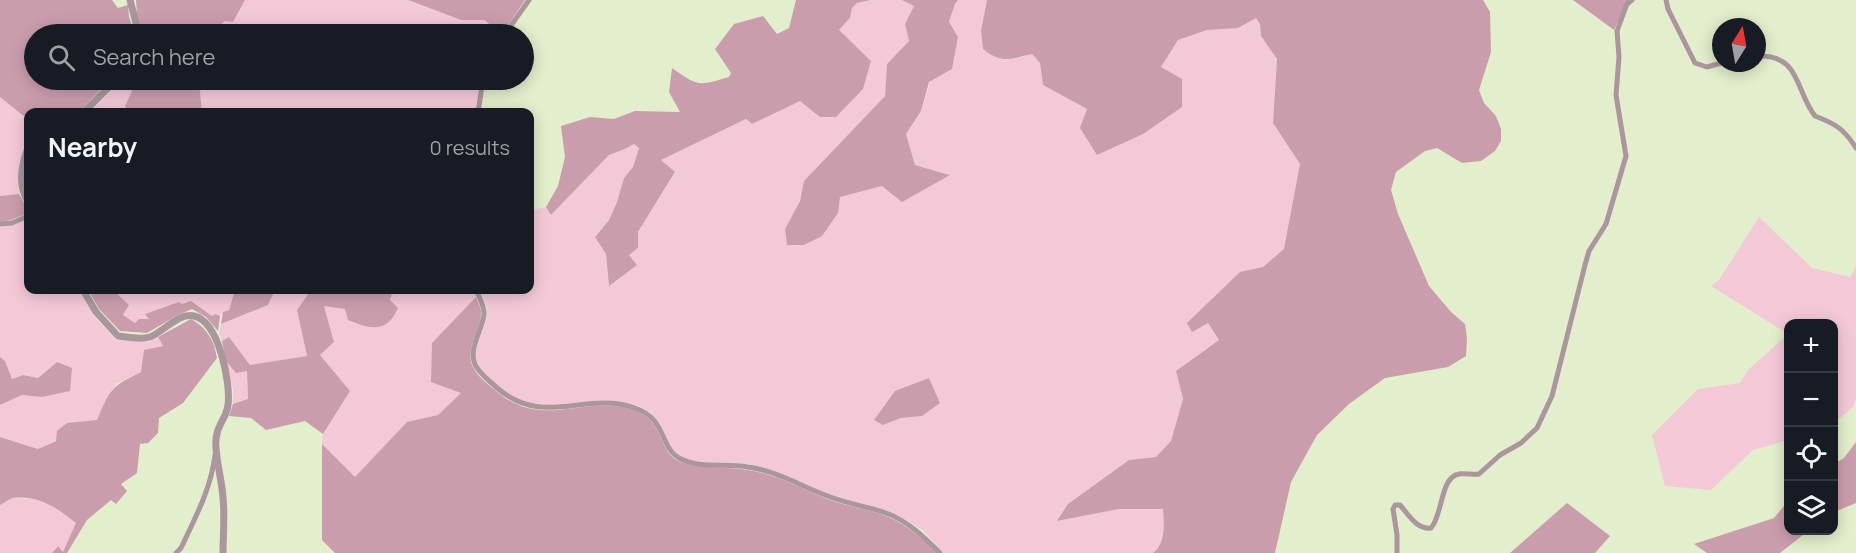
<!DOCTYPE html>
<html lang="en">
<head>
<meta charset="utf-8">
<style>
	:root { --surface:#171b24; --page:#20242c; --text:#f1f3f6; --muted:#9ea1a6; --line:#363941 }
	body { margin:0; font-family:Manrope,sans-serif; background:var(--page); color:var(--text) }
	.controls { position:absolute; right:18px; bottom:18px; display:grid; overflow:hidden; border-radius:12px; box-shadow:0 3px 15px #0003 }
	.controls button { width:54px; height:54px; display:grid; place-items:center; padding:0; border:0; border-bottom:2px solid var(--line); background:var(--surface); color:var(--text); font:30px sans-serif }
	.compass { position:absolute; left:1712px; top:18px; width:54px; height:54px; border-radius:50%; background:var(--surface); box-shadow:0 3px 15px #0003; rotate:11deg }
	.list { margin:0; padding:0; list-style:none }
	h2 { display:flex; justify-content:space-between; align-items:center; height:78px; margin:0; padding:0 24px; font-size:26px }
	h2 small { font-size:20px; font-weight:400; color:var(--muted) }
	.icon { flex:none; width:33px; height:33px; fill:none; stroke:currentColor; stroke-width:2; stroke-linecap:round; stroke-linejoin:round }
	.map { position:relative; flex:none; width:1856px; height:553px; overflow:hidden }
	.search { position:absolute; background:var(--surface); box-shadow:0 3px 15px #0003; left:24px; top:24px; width:510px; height:66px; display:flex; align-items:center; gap:15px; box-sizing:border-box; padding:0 21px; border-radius:33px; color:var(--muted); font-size:22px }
	.panel { position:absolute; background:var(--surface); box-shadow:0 3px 15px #0003; left:24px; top:108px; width:510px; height:186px; border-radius:12px }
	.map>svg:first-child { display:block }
	.green { fill:#f4c9d7; fill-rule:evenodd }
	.forest { fill:#ca9dad }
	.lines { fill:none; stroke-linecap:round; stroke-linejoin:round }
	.minor { stroke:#aa969c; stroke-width:5 }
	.tertiary { stroke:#aa969c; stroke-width:7 }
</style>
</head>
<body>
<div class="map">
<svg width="1856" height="553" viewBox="0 0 1856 553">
	<rect width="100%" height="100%" fill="#e3eecc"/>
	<path class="green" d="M245,0H408L461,20H485L499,34H218V27L225,21L233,22Z
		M870,0H902L914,6L905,24L909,41L887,64L885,96L804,181L800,201L785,229L838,213L839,197L882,186L949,174L915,165L906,134L921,111L955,4L958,0H987L981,32L983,49C1001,64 1011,60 1032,54L1040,63L1043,85L1087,109L1161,67L1178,40L1207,30L1238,28L1256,18L1260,24L1261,36L1277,59L1273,123L1300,164L1285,249L1263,267L1240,273L1208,323L1219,340L1176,371L1183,399L1171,441L1156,457L1129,460L1068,504L1058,521L1119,509H1164C1163,525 1166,542 1153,553H944C937,546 930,537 922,530C894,509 861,505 829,494C802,485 777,469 748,464C727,461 700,468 681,457C659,444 670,416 635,405C622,401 608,402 594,403C546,407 513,411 480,367C467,350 489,329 487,311C486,304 482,296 479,290H530V210L546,207L551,215L609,155L625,149L635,144L639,148L633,167L624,178L617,202L609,220L595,236L606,254L609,286L628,255L638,248V232L675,173L661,160L746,119L752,124L800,100L820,117L871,61L838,30L850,19L852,8L857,3ZM929,378L940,403L921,416L901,418L883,425Z
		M122,80L132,91L125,106L128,112H90Z
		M203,80H481L475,112H202L199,81Z
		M0,97C22,115 28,112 28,142L24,145C19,162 17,176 19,194L0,196Z
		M1759,217L1812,268L1850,277L1856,267V399L1853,407L1834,423V324H1788V440L1753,450L1711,490L1665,486L1652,435L1698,389L1740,383L1748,370L1788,334L1711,286L1719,280Z
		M28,219V290H79L93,315L116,340L149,342L158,337L163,346L141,372L116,384L107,398L97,421L67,423L56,440L38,449L0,437V405L22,395L42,397L57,362L38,378L23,375L12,379L5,361L0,357V227L13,225Z
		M113,290H235L229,310L223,312L220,316L215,314L212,316L191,301L146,315L150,319L135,324L123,315L129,305Z
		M275,290H311L297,310L307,356L250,365L229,337L222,341L219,334L221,324L268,305Z
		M393,290H474L476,297L432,343L462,393L438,415L407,422L355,478L322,444L323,434L350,391L320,355L334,342L324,305L346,309L390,300Z
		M226,361L236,373L247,371L248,400L233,404V390Z
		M11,498L33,499L53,505L76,523L63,553L58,546L52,553H0V505Z"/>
	<path class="forest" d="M0,0H112L118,8L128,5L129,17L135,34H34V80H110L79,112H28V124L26,118L0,97Z
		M136,0H245L233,22L225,21L218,27V34H143L137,15Z
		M408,0H525L502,34H499L485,20H461Z
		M796,0H870L857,3L852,8L850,18L839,30L871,61L863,89L836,117H820L800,101L752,124L746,119L661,160L675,172L638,232V248L629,255L637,265L609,286L606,254L595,237L609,220L617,202L624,178L633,167L639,148L634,144L625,149L609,155L551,215L546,207L558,186L565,157L561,126L590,117L614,119L635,111L680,112L669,92L672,68C699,87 698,86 729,77L731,73L715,49L734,24L763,16L777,34L789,28Z
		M902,0H958L955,4L949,22L958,37L952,69L929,82L921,111L906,134L915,165L950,175L902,202L882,186L840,197L838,213L822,236L804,245H787L785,229L800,201L804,181L885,96L887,64L909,41L905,24L914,6Z
		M987,0H1483L1490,12L1491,52L1479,90L1484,103L1496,116L1501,129V141L1495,151L1481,161L1462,163L1437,148L1425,151L1396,172L1391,190L1398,214L1429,286L1451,312L1465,324L1467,338L1466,356L1448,367L1385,378L1349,404L1317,435L1291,482L1275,553H1153C1166,543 1164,524 1163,509H1119L1057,521L1068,504L1129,460L1156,457L1171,441L1183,399L1176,371L1219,340L1208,323L1192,332L1187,323L1240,272L1263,267L1284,249L1300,164L1273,123L1277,59L1261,36L1260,24L1256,18L1238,28L1207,30L1178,40L1161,67L1182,79V107L1143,134L1097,155L1080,128L1087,109L1043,85L1040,63L1032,54C1011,59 1001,64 983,49L981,31Z
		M1573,0H1628L1614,30Z
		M122,80H203L199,82L202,112H128L125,106L132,91Z
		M19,194L28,209V213L11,220L0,222V196Z
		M88,290H98L100,293L113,290L129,305L123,315L135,323L139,319H149L145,314L179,302L182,304L191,301L212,316L215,314L220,316L218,331L206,317L192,309L176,316L147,333L120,331L99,309Z
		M235,290H275L268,305L221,324L223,312L229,310Z
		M311,290H393L390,300L398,308C387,334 370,329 348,320L345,309L324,306L334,342L320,355L350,391L323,434L305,421L266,430L251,418L229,416L233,404L248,399L247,371L236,373L226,361L222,341L229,337L250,365L307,356L297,310Z
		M476,297C478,303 482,309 481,314C481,331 464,349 473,367C477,376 488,384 495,390C542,432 585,393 634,410C666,421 657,453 681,462C703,470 726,466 748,470C776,474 799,488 825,498C844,506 866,508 886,516C906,524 922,538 937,553H335L322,540V444L355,477L407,422L438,415L461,393L431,382L432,343Z
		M191,319C207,328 214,340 217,358L183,403L159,418L158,433L148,443L140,444L137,473L121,484L127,491L116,504L111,500L87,520L67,553H52L58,546L63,552L76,523C57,508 39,495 13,498C9,499 4,503 0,505V437L38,449L56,441L57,431L67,423L97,420C110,390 110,387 141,372L144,350L163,346L158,337Z
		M0,357L5,361L12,379L23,375L38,378L57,362L72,368L70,391L42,397L22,395L0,405Z
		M929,378L940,403L922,416L901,418L883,425L874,420L895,391Z
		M1856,442V503L1834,512V464L1844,458Z
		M1788,501V530L1808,531L1780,553H1707L1694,544L1774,518Z
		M1567,503L1610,536L1595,553H1510Z"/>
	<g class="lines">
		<path class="minor" d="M1666,0L1668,9L1695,63L1707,67L1721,63
			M505,34L529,0
			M1757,56C1801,54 1795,91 1815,116C1836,124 1844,129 1856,148
			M478,112L483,80
			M0,224L12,223L28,216
			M476,290C479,297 485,307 484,315C482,332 466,351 477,368C482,375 489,381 496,387C543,429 585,390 635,408C668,419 659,449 681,459C702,469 726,463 748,467C776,471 799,485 825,495C844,503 866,506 886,513C908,521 924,537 940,553
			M176,553L181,548C195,518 211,489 215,455
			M1397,553V535L1393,509L1395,505H1400C1408,514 1417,530 1431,528C1443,515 1440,477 1459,474C1466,473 1473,475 1479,474L1500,455L1521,443L1537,428L1552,396L1585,265L1589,251L1606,224L1626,156L1616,95L1619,57L1617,31L1627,4L1632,0"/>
		<path class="tertiary" d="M130,0L139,34
			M84,112L116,80
			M28,147C22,164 17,185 28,201
			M83,290L96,312L118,336C127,337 140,340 150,337C163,332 179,312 194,316C219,321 231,384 228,405C226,421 214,426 216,448C217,465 222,481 223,498C225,516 223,535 223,553"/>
	</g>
</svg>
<div class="controls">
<button>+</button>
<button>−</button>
<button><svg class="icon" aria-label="locate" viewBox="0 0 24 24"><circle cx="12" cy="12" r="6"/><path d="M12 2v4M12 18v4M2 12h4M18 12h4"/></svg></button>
<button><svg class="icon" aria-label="layers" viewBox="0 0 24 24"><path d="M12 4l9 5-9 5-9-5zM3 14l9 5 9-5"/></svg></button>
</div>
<svg class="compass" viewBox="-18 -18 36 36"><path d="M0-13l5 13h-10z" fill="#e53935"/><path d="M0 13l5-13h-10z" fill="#9ea1a6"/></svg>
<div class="search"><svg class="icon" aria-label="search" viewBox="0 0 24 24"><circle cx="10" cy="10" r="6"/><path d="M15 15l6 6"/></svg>Search here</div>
<section class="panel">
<h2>Nearby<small>0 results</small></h2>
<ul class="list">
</ul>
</section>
</div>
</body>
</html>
